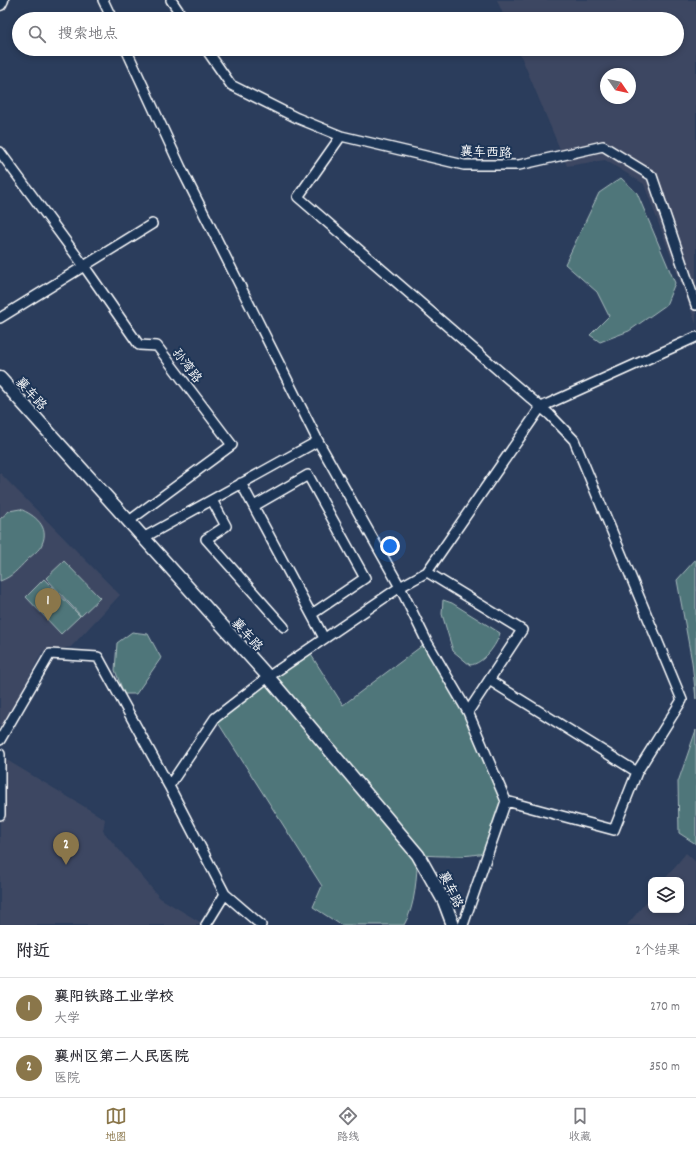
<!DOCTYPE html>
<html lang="zh">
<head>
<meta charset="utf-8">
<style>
	:root { --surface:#fff; --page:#f7f7f7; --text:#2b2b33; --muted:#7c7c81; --line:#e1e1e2; --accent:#8a764a }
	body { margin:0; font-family:Dekko,"LXGW WenKai TC",sans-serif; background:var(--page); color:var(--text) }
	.controls { position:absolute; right:12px; bottom:12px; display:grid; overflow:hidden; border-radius:8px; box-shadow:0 2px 6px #0003 }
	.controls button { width:36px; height:36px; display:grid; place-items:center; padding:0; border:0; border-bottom:1px solid var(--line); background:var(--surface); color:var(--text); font:20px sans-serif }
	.compass { position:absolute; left:600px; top:68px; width:36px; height:36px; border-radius:50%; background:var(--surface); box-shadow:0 2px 6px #0003; rotate:124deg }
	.you { position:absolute; left:390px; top:546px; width:14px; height:14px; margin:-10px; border:3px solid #fff; border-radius:50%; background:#1a73e8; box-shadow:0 0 0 6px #1a73e833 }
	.badge { display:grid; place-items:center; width:26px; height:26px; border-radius:50%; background:var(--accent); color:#fff; font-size:13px; font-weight:700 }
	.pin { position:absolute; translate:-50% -33px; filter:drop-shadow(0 1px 2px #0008) }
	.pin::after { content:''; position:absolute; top:21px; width:14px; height:12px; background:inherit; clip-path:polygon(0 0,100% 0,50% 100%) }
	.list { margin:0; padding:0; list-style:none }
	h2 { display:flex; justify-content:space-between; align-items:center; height:52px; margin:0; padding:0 16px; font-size:17px }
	h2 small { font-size:13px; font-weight:400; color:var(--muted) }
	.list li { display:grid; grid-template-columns:26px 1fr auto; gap:12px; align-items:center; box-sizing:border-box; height:60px; padding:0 16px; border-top:1px solid var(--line) }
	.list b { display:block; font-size:15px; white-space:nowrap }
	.list p { margin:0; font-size:13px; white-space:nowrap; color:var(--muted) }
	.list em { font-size:13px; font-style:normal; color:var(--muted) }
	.icon { flex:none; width:22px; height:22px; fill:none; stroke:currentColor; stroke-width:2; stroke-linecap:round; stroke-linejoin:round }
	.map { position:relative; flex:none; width:696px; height:925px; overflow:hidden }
	.search { position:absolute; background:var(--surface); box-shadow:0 2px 6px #0003; left:12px; right:12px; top:12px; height:44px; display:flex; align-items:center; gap:10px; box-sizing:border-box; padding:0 14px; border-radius:22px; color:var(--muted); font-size:15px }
	.sheet { height:172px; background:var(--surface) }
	nav { display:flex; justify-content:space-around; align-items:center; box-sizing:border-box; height:56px; border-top:1px solid var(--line); background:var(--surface); font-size:11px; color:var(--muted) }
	nav a { display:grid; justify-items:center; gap:2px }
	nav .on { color:var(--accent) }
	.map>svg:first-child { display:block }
	.built { fill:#3c4762; fill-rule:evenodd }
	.green { fill:#4f767a; stroke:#a7babc }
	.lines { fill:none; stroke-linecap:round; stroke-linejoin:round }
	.minor-casing { stroke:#fff; stroke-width:12 }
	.tertiary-casing { stroke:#fff; stroke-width:15 }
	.minor { stroke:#1d3557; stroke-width:9 }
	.tertiary { stroke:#1d3557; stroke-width:12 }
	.labels { text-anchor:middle; stroke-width:4; stroke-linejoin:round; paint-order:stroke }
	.street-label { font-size:13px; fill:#fff; stroke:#1d3557 }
</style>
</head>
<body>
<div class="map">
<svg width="696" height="925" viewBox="0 0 696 925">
	<rect width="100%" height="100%" fill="#2b3d5c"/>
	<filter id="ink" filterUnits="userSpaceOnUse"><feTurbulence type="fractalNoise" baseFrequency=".025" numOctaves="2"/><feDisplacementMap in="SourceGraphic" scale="8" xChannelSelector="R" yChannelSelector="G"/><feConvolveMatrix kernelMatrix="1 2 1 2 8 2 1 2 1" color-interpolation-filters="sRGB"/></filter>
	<g filter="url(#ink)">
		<path class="built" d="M497,0H696V324L644,184L605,160L567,166L518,49H677V19H505ZM606,74H630V98H606Z
			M0,473L120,595L71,647L42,652L0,735Z
			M0,756L105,819L103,831L160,898L205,925H0Z
			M686,853L696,862V925H627L651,896V910H681V880H664Z"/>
		<path class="green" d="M621,178L637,193L675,283L666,305L629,331L600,342L590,335L609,316L597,292L565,264L599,193Z
			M20,509C35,515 50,527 42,544C40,550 31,556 27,560C18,569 12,577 0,581V519L9,511Z
			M696,559V699L692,662L677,580Z
			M64,561L100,598L81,616L46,578Z
			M44,579L80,616L61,634L26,597Z
			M443,600L452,603L500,633C497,645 483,664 470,665L453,651L442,614Z
			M132,632L148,634L161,658L136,694H124L115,670L117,643Z
			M427,642L468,712L506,801L488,852C465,858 442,856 418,855C416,878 416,905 404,925H341L313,907L322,886L215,718L308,650L343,705Z
			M696,730V844L679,833L678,782Z"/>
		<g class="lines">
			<g class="minor-casing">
				<path id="minor" d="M103,0L112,19
					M171,0L184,19
					M126,49L181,168L318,441L400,587L427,642L468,712L506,801L463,925
					M206,49L231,85L297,118L341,136L464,165H519L603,146L652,176L696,305
					M341,136L298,197L550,415L574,440L682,700L637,772L614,830L506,801
					M0,152L84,266L139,345L157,346L232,445L129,521
					M0,318L152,224
					M241,483L324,638
					M212,500L226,526L206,539L284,627
					M254,506L308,475L365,578L312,614
					M143,538L318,441
					M427,572L522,630L468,712
					M489,680L637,772
					M0,740L50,654L98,657L169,786
					M0,754V815
					M206,925L225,894
					M261,925L225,894L169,786L215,718L268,677L400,587L427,572L541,407L696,337"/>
			</g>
			<g class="tertiary-casing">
				<path id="tertiary" d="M0,4L2,0
					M0,378L264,672L418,855L444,901L453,925"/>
			</g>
			<use href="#minor" class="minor"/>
			<use href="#tertiary" class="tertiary"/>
		</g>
	</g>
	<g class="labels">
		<g class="street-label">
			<text transform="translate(486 151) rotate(2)" y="5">襄车西路</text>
			<text transform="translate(188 365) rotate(53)" y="5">孙湾路</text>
			<text transform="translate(32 393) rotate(48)" y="5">襄车路</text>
			<text transform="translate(248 634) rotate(48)" y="5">襄车路</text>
			<text transform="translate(452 889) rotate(64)" y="5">襄车路</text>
		</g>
	</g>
</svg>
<div class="controls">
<button><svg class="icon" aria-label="layers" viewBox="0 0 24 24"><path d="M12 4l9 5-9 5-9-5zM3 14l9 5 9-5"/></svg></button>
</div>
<svg class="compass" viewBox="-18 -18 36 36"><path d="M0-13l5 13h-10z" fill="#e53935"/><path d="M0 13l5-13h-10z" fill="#7c7c81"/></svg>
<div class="you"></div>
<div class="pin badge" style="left:48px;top:621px">1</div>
<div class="pin badge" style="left:66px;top:865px">2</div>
<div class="search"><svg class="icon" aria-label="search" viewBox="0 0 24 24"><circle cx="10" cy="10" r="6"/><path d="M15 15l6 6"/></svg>搜索地点</div>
</div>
<section class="sheet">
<h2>附近<small>2个结果</small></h2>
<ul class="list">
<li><span class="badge">1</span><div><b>襄阳铁路工业学校</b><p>大学</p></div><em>270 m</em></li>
<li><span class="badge">2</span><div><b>襄州区第二人民医院</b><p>医院</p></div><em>350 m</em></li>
</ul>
</section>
<nav>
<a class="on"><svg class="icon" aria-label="map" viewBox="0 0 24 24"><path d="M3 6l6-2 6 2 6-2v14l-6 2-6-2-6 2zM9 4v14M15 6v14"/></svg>地图</a>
<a><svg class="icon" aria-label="directions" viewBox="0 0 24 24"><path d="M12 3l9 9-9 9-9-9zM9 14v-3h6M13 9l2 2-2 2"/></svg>路线</a>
<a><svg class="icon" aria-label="saved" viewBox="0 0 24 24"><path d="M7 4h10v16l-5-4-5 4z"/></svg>收藏</a>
</nav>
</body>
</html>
